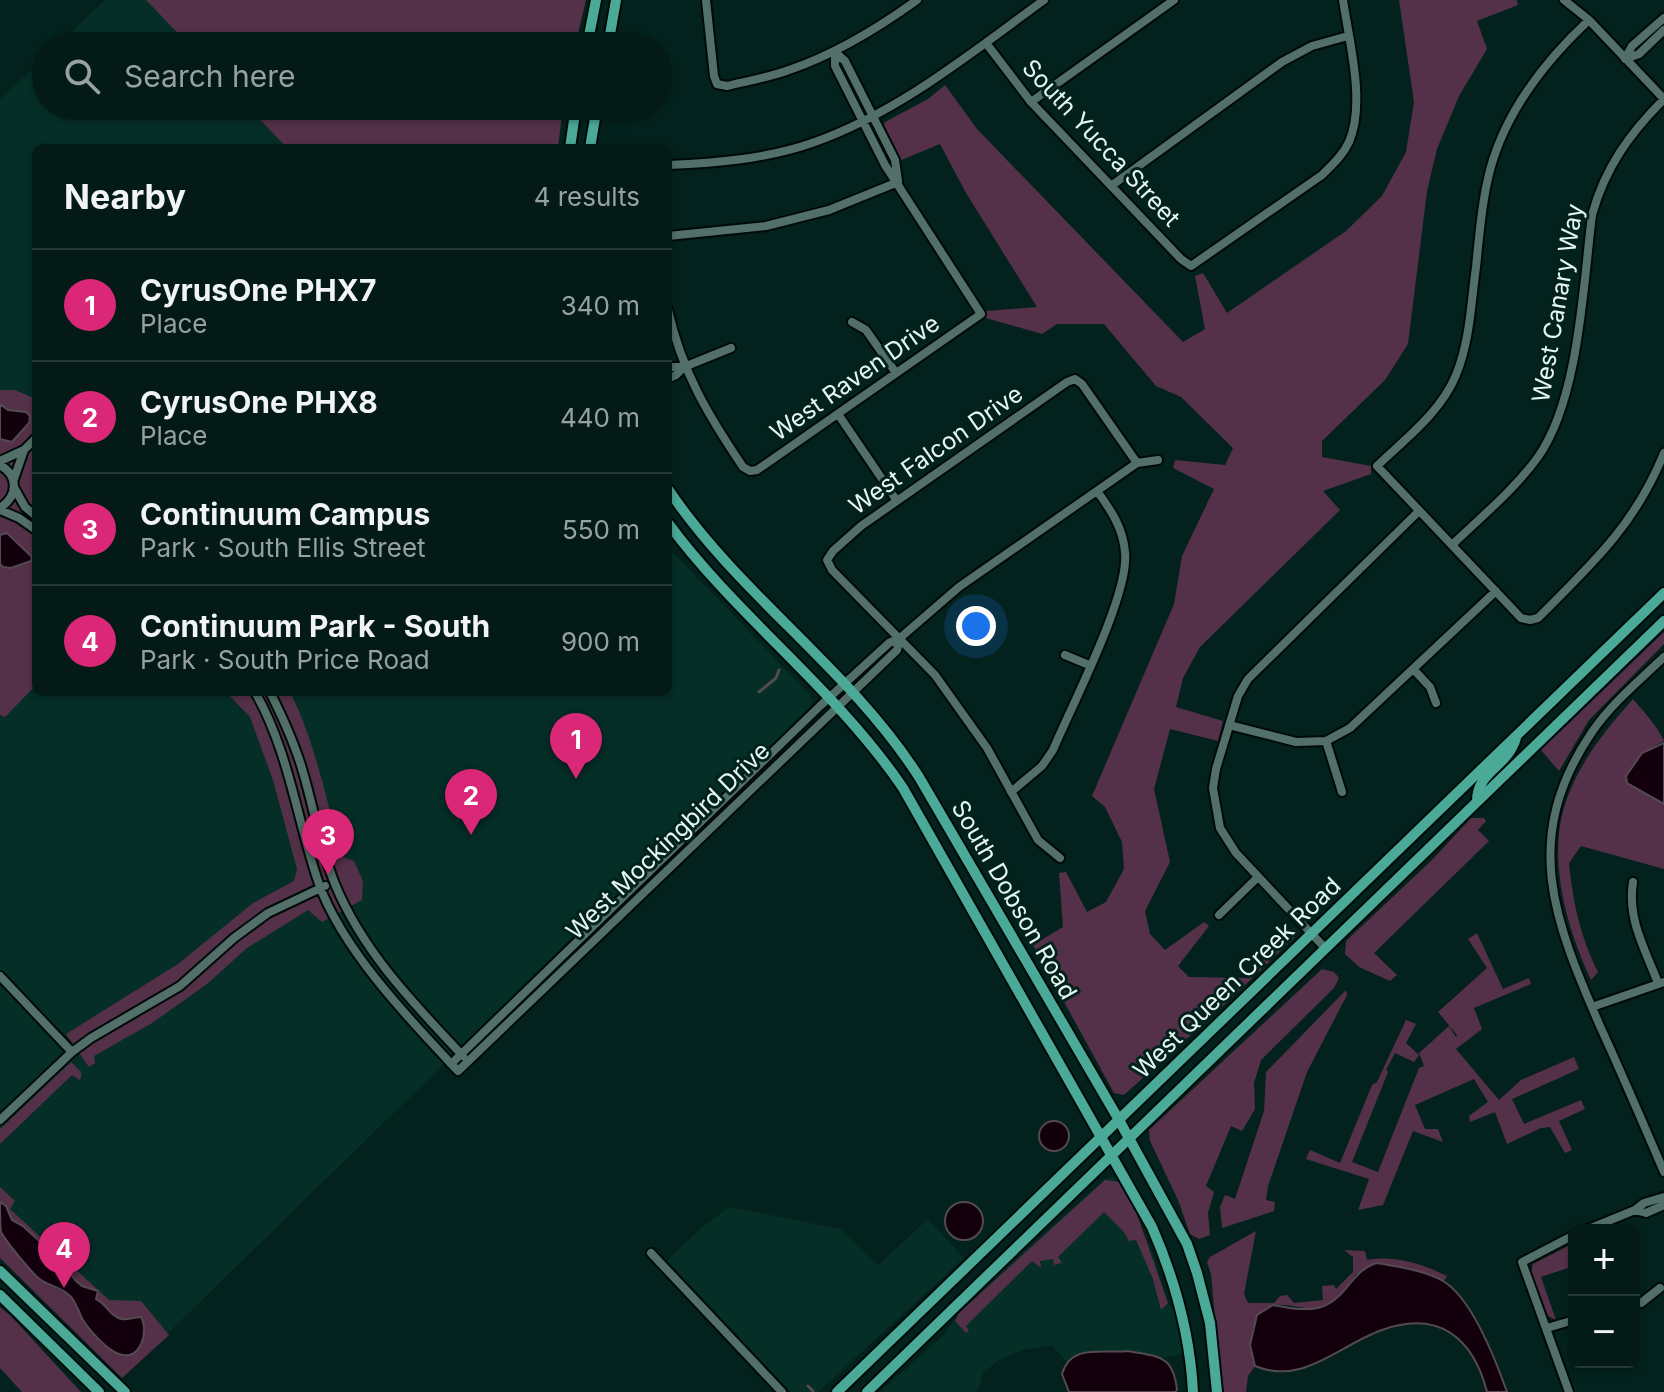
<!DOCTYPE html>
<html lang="en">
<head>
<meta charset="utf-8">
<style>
	:root { --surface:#031a16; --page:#0d231f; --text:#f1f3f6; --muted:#97a1a1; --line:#243835; --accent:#db2777 }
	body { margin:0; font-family:Inter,sans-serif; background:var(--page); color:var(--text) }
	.controls { position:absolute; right:24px; bottom:24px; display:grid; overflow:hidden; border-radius:12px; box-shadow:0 2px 6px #0004 }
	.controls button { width:72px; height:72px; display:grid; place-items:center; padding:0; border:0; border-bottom:2px solid var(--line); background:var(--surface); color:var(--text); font:40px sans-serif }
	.you { position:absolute; left:976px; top:626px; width:28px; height:28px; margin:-20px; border:6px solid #fff; border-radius:50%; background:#1a73e8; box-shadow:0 0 0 12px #1a73e833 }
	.badge { display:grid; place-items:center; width:52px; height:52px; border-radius:50%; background:var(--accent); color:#fff; font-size:26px; font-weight:700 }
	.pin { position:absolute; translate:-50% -66px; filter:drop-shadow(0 2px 4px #0008) }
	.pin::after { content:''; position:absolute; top:42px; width:28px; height:24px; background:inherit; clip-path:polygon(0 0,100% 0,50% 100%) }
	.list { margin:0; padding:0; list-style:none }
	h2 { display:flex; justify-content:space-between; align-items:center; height:104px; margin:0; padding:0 32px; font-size:34px }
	h2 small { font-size:26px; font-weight:400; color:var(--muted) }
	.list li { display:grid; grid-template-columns:52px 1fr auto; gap:24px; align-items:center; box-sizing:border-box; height:112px; padding:0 32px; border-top:2px solid var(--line) }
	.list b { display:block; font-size:30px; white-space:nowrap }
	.list p { margin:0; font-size:26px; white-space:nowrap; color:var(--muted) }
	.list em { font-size:26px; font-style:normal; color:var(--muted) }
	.icon { flex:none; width:44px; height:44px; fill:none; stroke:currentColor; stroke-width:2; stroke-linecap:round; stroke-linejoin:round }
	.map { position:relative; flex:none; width:1664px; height:1392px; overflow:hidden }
	.search { position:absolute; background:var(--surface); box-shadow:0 2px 6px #0004; left:32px; top:32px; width:640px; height:88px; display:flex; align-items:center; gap:20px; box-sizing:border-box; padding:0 28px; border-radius:44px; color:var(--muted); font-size:30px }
	.panel { position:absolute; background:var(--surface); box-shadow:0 2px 6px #0004; left:32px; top:144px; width:640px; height:552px; border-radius:12px }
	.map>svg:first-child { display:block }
	.built { fill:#052e27 }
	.green { fill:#553149 }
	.water { fill:#14000d; stroke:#534a52; stroke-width:2 }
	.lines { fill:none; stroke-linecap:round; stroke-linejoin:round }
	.stream { stroke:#534a52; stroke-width:3 }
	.minor-casing { stroke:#000a07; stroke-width:12 }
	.major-casing { stroke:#000a07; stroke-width:14 }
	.minor { stroke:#527069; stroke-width:8 }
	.major { stroke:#4ba997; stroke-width:10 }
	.labels { text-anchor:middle; stroke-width:6; stroke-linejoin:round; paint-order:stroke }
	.street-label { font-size:24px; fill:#e6f7f2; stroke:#04221d }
</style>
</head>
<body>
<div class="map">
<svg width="1664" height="1392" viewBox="0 0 1664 1392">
	<rect width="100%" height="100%" fill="#04221d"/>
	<path class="built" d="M105,0H146L190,46H57Z
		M46,56V106H247L287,148H36V692H668V547L809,694L812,702L809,708L122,1378L0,1258V100Z
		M1113,1177L1120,1182L1126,1191L1153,1255L1168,1303L1175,1312L1183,1354L1162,1358L1127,1351L1073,1356L1067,1362L1052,1346L1026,1349L1002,1358L983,1373L979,1388L975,1392H880L944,1335L959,1313L1011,1263L1105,1179Z
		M729,1207L840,1229L878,1265L928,1219L964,1258L818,1392H791L667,1261L701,1228Z"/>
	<path class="green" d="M146,0H586L575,46H190Z
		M1399,0H1517L1518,5L1477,21L1487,49L1459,96L1437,149L1427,191L1408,344L1385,380L1322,441V457L1371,466V474L1323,491L1340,510L1200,647L1183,678L1176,707L1223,721L1218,741L1170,729L1154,789L1170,862L1145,911L1150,934L1165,950L1204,922L1209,926L1178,966L1189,977L1245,978L1295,928V937L1222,1007L1124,1095L1114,1093L1033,945L1063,927L1059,873L1066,872L1087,912L1106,902L1124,869L1122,842L1105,807L1092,796L1174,604L1182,556L1214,489L1173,468L1175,460L1225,465L1233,448L1181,397L1156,386L1104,324H1057L1042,334L986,318V311L1037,307L966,193L940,144L899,161L883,128L885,122L928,99L945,85L977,129L1183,342L1205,329L1195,276L1203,273L1227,313L1346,231L1382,196L1406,152L1414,102Z
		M247,106H563L558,148H287Z
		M0,390H15L36,399V685L5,717L0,715Z
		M1664,632V644L1589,720L1559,771L1541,750Z
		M226,692H290C316,743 326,802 343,857L354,861L363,881L362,900L322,922L308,910L247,948L207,984L152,1023L94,1056L95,1063L89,1067L66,1034L178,964L253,903L294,881L297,869L273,780L250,717Z
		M1633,699C1644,712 1657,726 1664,741L1642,753L1626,777L1627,783L1664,804V869L1581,846L1569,863C1573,902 1580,936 1598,972L1591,980C1566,926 1545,854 1568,796C1582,759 1607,728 1633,699Z
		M1471,818H1484L1486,821L1478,830L1489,841L1374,953L1397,975L1390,981L1359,967L1345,954L1346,941L1432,860Z
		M1477,933L1503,989L1529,978L1531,984L1474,1008L1482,1029L1456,1049L1499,1100L1521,1080L1574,1057L1579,1069L1512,1099L1524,1124L1581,1100L1585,1109L1559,1121L1572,1150L1565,1153L1550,1127L1541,1128L1507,1144L1495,1112L1470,1122L1469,1116L1488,1102L1474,1079L1415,1105L1425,1129H1438L1443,1142L1413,1131L1383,1205L1358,1210L1369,1179L1306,1159L1310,1150L1340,1163L1372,1085L1377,1082L1406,1020L1416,1024L1406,1043L1419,1055L1414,1062L1395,1053L1386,1070L1388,1072L1352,1162L1378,1172L1419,1068L1424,1066L1419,1053L1449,1026L1456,1037L1457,1035L1438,1012L1487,968L1468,939Z
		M1322,969L1334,972L1339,978L1334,988L1261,1060L1254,1083L1255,1109L1242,1131L1231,1126L1206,1186L1214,1192L1208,1213L1210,1235L1199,1239L1190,1234L1178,1200L1150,1141L1149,1130Z
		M1346,990L1347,995L1307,1072L1268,1186L1266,1200L1275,1202L1274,1211L1222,1228L1220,1207L1225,1195L1235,1199L1264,1111L1266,1072Z
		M71,1062L81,1072V1078L79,1080L72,1075L0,1144V1129Z
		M1105,1180L1120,1182L1132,1200L1168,1303L1161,1310L1153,1279L1136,1240L1129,1241L1124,1232L1104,1212L1058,1257L1062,1263L1054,1265L1053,1259L1040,1261L1041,1268L1032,1261L966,1326L969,1331L966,1333L955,1321L959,1313Z
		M0,1187L15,1201L10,1209L109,1300L141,1301L169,1335L122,1378L0,1258Z
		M1256,1231L1244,1294L1248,1303H1274L1280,1296L1287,1295L1294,1303L1323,1300L1322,1286L1334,1285L1336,1289L1353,1272V1257L1344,1250L1365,1251L1367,1260C1395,1255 1422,1264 1447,1276L1444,1281L1426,1274H1356C1348,1285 1339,1298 1326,1305C1308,1314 1288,1301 1271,1306C1248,1313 1249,1349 1255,1366L1248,1376L1246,1392H1222L1211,1274L1207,1262L1210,1257Z
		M1574,1243V1266L1541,1277L1556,1320L1548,1316L1531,1273L1533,1264Z
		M0,1307L10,1315L81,1392H22L0,1368Z"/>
	<path class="water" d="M0,404L8,410L26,412L30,416L29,423L12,442L0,439Z
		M7,533L32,557L31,561L11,568L3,567L0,564V535Z
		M1664,743V804L1627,783L1626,776L1642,753Z
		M1039 1136a15 15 0 1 1 30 0a15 15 0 1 1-30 0Z
		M945 1221a19 19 0 1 1 38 0a19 19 0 1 1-38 0Z
		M0,1202L6,1206L12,1220L23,1226L64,1264L75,1280L82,1286L98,1291L96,1299C107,1304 110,1317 122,1319C128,1320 134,1317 141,1317C149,1331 141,1362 119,1354C107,1350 90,1331 83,1320C79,1313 77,1305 72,1298C63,1287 51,1287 41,1280C33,1275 5,1240 1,1232C0,1226 0,1210 0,1202Z
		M1377,1263C1398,1267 1424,1270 1443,1281C1472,1298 1496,1361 1507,1392H1487C1473,1337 1438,1310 1382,1330C1339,1345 1303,1386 1255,1366L1250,1345L1257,1315L1273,1305C1289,1308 1308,1312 1324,1306C1347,1297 1352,1270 1377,1263Z
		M1128,1351C1158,1357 1173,1354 1177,1390L1175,1392H1069L1062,1374C1071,1343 1103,1354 1128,1351Z"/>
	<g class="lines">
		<path class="stream" d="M759,692L776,678L779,670
			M808,1386L813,1391"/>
		<g class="minor-casing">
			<path id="minor" d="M706,0L714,76L717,84L727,86C748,81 770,77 789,70C836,54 877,29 917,0
				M1564,0L1589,20L1664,99
				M1589,20C1543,63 1500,119 1487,183C1481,210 1479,239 1476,267C1471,303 1470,341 1456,375C1441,412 1405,439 1377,466L1521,618L1530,620L1538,618C1592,564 1635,525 1664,453
				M986,43L1031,102L1181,259L1191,266L1322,175C1332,165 1343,155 1349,142C1366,103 1349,41 1343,0
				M835,52L845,61L895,160L898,181
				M1625,59L1632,46L1664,18
				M1625,59L1639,54L1664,30
				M1031,102L1174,0
				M668,165C716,163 766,159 812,143C898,113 971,53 1044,0
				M1111,186L1282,62L1312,46L1348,36
				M668,236L766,226L829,210L898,182
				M668,310C682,372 708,415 743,467L750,471L757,470L981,314L885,165L835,66V52
				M852,322L866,330L896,373
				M668,367H684L731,348
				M668,379L676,375L684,367
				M838,414L897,501
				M0,461L24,450L36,438
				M0,465C19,476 18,496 0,508
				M14,479L24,450
				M15,489L25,507L36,516
				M0,510L19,518L36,530
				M1453,544C1482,516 1514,490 1538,457C1579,399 1583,286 1592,215C1605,168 1629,134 1664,99
				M1065,655L1089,665
				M1664,657C1639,681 1612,703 1592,732C1520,838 1554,920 1600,1026C1622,1074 1643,1123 1664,1172
				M1415,671L1430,687L1436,703
				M255,692C289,751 297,821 319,884C343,951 411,1021 458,1071L897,650L900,638
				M270,692C283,718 295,744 303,772C314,809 320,847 335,884C363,952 414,1004 463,1056
				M1229,725L1296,742L1326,741L1350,728L1496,591
				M1326,741L1342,792
				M1011,792L1042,766L1053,750C1071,707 1130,594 1125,552C1123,528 1111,510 1097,491
				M1060,858L1038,840L987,748L935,675L832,570L827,560L833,551L861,526L1067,382L1075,379L1082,384L1137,463
				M1633,882C1627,919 1645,949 1658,983
				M1219,915L1258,877
				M1325,948L1236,853L1220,828L1213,788L1216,769L1238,696L1248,679L1419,511
				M0,976L72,1052
				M1592,1007L1664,982
				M451,1064L820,706L889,643L900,638L959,587L1137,463L1158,460
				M0,1120L72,1052L91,1038L180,986L234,938L268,913L325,886
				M1635,1210L1646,1213L1664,1205
				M1586,1230L1635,1210L1644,1203L1664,1197
				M651,1253L782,1392
				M1634,1304L1641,1303L1660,1288
				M1547,1328L1574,1320
				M1569,1392L1522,1262L1574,1235"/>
		</g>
		<g class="major-casing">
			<path id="major" d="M587,46L596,0
				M608,46L616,0
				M570,148L576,106
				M590,148L597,106
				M668,489C739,595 850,669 919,777L1119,1120L1187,1244L1197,1273L1210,1323L1217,1392
				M668,523C738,618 836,689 903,788L1152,1227C1175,1280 1190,1333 1193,1392
				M1477,801C1477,771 1507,768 1516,738
				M0,1271L125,1392
				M0,1295L99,1392
				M837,1392L1664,593
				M867,1392L1664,621"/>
		</g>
		<use href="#minor" class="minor"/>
		<use href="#major" class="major"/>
	</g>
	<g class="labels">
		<g class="street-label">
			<text transform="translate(1101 143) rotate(47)" y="8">South Yucca Street</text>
			<text transform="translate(1558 303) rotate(-80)" y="8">West Canary Way</text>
			<text transform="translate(855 378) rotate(-35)" y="8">West Raven Drive</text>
			<text transform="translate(936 450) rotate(-35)" y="8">West Falcon Drive</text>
			<text transform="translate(668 841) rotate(-44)" y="8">West Mockingbird Drive</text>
			<text transform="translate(1014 900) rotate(60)" y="8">South Dobson Road</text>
			<text transform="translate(1237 978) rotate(-44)" y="8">West Queen Creek Road</text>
		</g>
	</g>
</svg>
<div class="controls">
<button>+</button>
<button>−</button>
</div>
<div class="you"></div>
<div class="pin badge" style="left:576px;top:779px">1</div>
<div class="pin badge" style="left:471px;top:835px">2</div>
<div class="pin badge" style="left:328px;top:875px">3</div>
<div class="pin badge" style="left:64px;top:1288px">4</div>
<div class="search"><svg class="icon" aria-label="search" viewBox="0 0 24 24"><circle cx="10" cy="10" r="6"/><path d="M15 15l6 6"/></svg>Search here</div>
<section class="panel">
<h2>Nearby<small>4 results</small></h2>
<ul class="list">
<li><span class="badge">1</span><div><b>CyrusOne PHX7</b><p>Place</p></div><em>340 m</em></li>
<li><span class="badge">2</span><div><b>CyrusOne PHX8</b><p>Place</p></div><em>440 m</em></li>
<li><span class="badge">3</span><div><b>Continuum Campus</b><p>Park · South Ellis Street</p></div><em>550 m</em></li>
<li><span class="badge">4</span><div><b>Continuum Park - South</b><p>Park · South Price Road</p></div><em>900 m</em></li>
</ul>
</section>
</div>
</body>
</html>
